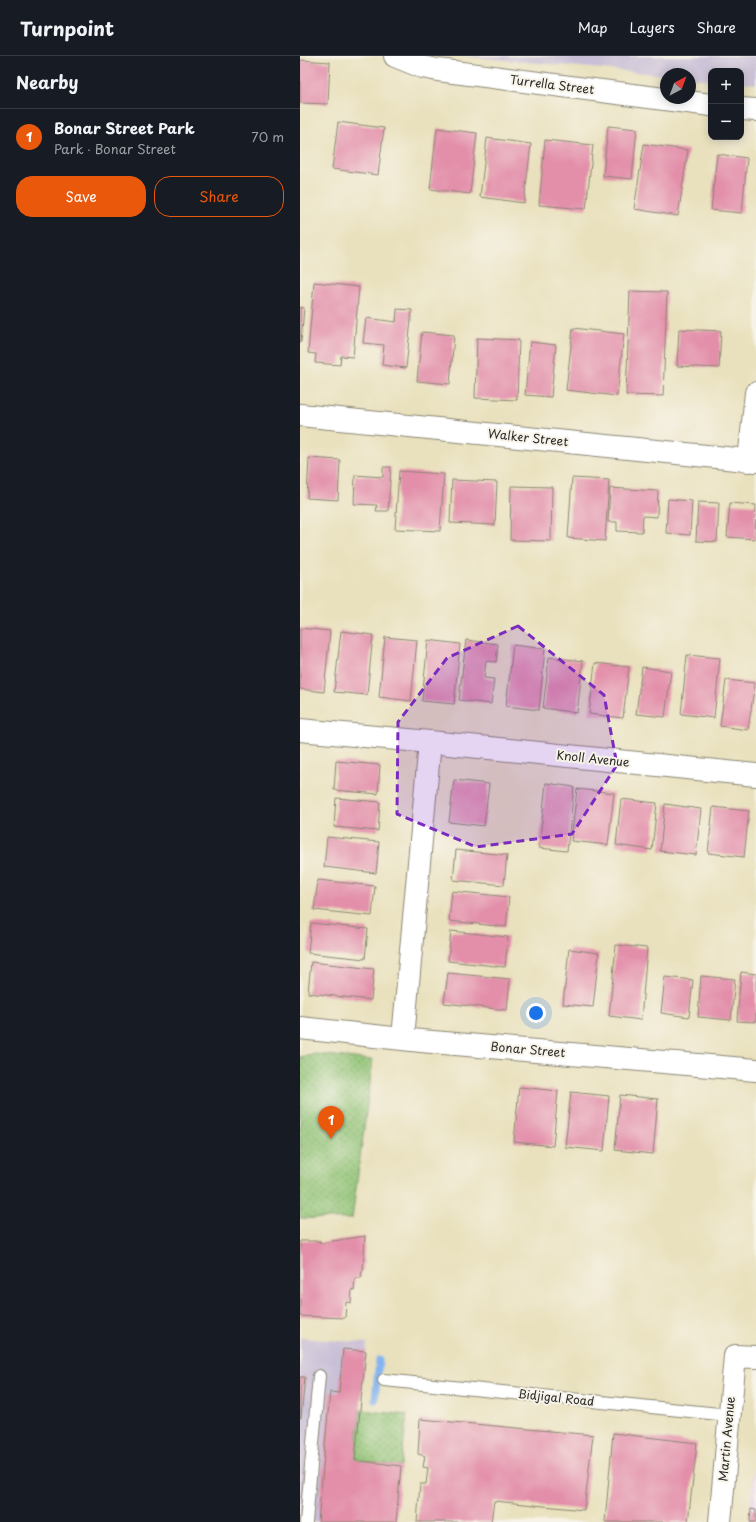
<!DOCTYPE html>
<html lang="en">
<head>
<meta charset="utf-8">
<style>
	:root { --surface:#171b24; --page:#20242c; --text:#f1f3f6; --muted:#9ea1a6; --line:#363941; --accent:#ea580c }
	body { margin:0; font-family:"Playpen Sans",sans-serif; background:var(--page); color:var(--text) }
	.controls { position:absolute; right:12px; top:12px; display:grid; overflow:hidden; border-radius:8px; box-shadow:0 2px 10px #0003 }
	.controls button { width:36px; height:36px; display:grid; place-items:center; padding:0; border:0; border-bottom:1px solid var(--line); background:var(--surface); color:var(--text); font:20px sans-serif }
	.compass { position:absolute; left:360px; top:12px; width:36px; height:36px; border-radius:50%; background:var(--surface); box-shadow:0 2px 10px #0003; rotate:41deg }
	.you { position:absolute; left:236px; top:957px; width:14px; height:14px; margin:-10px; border:3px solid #fff; border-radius:50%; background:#1a73e8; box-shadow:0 0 0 6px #1a73e833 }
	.badge { display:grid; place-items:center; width:26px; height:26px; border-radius:50%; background:var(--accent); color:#fff; font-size:13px; font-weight:700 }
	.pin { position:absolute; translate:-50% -33px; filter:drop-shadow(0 1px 2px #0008) }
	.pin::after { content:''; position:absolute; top:21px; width:14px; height:12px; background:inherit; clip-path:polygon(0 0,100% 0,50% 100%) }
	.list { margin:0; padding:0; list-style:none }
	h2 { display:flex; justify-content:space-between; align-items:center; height:52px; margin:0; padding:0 16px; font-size:17px }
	h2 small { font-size:13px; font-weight:400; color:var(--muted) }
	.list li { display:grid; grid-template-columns:26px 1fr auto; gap:12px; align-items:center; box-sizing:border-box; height:56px; padding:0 16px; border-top:1px solid var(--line) }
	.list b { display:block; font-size:15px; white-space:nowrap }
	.list p { margin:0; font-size:13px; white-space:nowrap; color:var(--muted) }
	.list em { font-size:13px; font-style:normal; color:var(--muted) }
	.actions { display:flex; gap:8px; padding:12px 16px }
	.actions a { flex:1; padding:9px 0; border:1px solid var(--accent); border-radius:16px; text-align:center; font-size:14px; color:var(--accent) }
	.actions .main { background:var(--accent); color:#fff }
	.map { position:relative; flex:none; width:456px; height:1466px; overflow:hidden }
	header { display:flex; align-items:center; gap:24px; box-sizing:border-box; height:56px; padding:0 20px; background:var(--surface); border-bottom:1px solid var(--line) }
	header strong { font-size:19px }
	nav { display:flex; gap:22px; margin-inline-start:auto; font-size:14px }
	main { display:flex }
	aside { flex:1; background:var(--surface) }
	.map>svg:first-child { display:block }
	.built { fill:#e9d2ed }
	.industrial { fill:#c9bfd7 }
	.park { fill:url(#park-dots); stroke:#5e7750 }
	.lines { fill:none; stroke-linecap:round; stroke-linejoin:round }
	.stream { stroke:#85b5f0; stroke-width:7 }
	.building { fill:#e38faa }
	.lane-casing { stroke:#8a8674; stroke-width:14 }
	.street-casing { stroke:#8a8674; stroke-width:24 }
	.lane { stroke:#fff; stroke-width:12 }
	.street { stroke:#fff; stroke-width:22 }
	.marked { fill:#7b2cbf; fill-opacity:0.2; stroke:#7b2cbf; stroke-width:3; stroke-dasharray:8 5; stroke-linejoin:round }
	.labels { text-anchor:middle; stroke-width:4; stroke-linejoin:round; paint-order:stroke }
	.street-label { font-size:12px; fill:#2b2b2b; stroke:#f7f3e8 }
</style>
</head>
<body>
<header>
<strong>Turnpoint</strong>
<nav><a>Map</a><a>Layers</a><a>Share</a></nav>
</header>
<main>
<aside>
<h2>Nearby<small></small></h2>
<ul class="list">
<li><span class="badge">1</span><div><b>Bonar Street Park</b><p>Park · Bonar Street</p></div><em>70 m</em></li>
</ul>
<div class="actions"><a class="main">Save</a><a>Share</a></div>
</aside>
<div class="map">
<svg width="456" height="1466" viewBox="0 0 456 1466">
	<defs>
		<pattern id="park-dots" width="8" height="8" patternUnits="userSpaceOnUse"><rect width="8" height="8" fill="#90c374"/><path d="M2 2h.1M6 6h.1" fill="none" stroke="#769f5f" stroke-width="1.8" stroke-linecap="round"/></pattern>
	</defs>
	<rect width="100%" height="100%" fill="#f7f3e8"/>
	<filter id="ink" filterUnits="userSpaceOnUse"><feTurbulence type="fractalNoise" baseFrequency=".025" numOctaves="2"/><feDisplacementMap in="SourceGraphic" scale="8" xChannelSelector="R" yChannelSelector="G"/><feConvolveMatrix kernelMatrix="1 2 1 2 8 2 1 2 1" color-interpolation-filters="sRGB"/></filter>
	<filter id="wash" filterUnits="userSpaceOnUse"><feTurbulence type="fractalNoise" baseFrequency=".012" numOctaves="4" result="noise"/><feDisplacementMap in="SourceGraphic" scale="16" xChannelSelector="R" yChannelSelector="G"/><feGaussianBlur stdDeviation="0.9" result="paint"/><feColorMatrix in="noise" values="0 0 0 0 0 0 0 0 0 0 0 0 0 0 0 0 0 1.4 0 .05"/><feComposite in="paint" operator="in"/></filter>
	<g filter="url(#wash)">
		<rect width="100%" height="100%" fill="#e9e1bd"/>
		<path class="built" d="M456,1392V1466H449Z"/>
		<path class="industrial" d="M161,0H456V28L441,26V15H411V24L390,22V18H366V19Z
			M0,1282L67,1287L55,1404L101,1410L96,1466H0Z"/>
		<path class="park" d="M16,998L73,1004L52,1163L0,1162V1001Z
			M61,1354L107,1359L101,1410L55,1404Z"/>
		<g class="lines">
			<path class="stream" d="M75,1344L79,1304"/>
		</g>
		<g id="blocks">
			<path class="building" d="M0,4L30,6L28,48L0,47Z
				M38,66L84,72L78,119L32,113Z
				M308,70L337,73L332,123L303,120Z
				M137,72L177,77L170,138L130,133Z
				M187,82L231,88L224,147L180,141Z
				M245,84L293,89L286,153L239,149Z
				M344,88L388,94L378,160L334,153Z
				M417,98L447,102L442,157L411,154Z
				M14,226L59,231L53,301L41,300L40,309L15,307L16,298L8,297Z
				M330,235L367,236L363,340L326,339Z
				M0,251L4,252L1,286H0Z
				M97,253L112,254L106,312L82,309L84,289L63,287L66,262L96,266Z
				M273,272L324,278L317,340L266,334Z
				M379,273L421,275L419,312L377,310Z
				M122,276L154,279L150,328L117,325Z
				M177,282L219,284L217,344L175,342Z
				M230,286L256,289L251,341L225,339Z
				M9,402L40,404L38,444L7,442Z
				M83,411H91L88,455H76L77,449L54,448L55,419L83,421Z
				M99,415L144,418L140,475L95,473Z
				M272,422L309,424L305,485L268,482Z
				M152,424L197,426L195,469L150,467Z
				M211,430L252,431L251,485L210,484Z
				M310,432L358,435L357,461L343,460L342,476L317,475V466H308Z
				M368,443L392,445L390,479L366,477Z
				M398,446L419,447L417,486L396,485Z
				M430,447L456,449L455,483L427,481Z
				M0,572L30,575L24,636L0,633Z
				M41,575L73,579L67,639L34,636Z
				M85,581L117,584L111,645L79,641Z
				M128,584L160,588L154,648L122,645Z
				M166,584L198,588L196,606L186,605L184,622L194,623L191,648L159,644Z
				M213,589L245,593L239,654L206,650Z
				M387,599L420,602L414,662L381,658Z
				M249,601L283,605L277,657L243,652Z
				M295,607L329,611L323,662L289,658Z
				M342,611L371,615L365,661L336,658Z
				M426,624L455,627L448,674L420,670Z
				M36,705L80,709L78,738L34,734Z
				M154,724L189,728L184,770L149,766Z
				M246,727L274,731L267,795L239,792Z
				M277,733L314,737L308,789L271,785Z
				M36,742L80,746L78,775L34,771Z
				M321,743L357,747L352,794L316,789Z
				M365,748L401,753L396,799L360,795Z
				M413,751L449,755L444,801L408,797Z
				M27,781L79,786L76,817L24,811Z
				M156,794L207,799L204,829L153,824Z
				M18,824L75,830L72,860L14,854Z
				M152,835L209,841L206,871L149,865Z
				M11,867L68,873L65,903L8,897Z
				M151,875L208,881L205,911L148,905Z
				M316,889L347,892L341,964L309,960Z
				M269,893L299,897L293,951L263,948Z
				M11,906L74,913L71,944L8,937Z
				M441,916L456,918V966L437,965Z
				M148,917L210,923L207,954L144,947Z
				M401,920L435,923L431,964L398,961Z
				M365,921L393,924L389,961L361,957Z
				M219,1031L258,1035L253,1090L214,1086Z
				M271,1036L309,1040L304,1095L265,1091Z
				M320,1039L358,1043L353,1098L315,1094Z
				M65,1180L63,1215L62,1214L61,1222H55L54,1234L52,1233L51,1247L46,1246L45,1262L0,1260V1185H20V1187Z
				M43,1293L66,1295L55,1404L101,1410L96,1466H18L30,1336L39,1337Z
				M0,1321H5L1,1362H0Z
				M120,1363L293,1379L284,1454L194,1445L191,1466H117L120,1428H126L128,1412L123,1411L125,1400L118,1398Z
				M313,1377L397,1387L388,1466H305Z
				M451,1453L456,1454V1466H450Z"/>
		</g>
	</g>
	<g filter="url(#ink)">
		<use href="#blocks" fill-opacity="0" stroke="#8a8674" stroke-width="1"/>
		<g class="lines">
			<g class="lane-casing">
				<path id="lane" d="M84,1324L429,1359
					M6,1466L19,1320"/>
			</g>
			<g class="street-casing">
				<path id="street" d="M95,0L122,11L138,14L411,49
					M441,53L456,54
					M0,359L456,405
					M449,405L456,337
					M0,674L130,686
					M0,972L121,985L456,1014
					M103,982L130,686L456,719
					M420,1466L435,1300L456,1301"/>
			</g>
			<use href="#lane" class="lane"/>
			<use href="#street" class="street"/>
		</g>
	</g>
	<path class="marked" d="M218,570L304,639L317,709L272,778L176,791L97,758L98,666L147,602Z"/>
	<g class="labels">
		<g class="street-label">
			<text transform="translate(252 29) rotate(7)" y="4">Turrella Street</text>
			<text transform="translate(228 382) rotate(6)" y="4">Walker Street</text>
			<text transform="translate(293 703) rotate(6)" y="4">Knoll Avenue</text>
			<text transform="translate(228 994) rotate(5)" y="4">Bonar Street</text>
			<text transform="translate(256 1342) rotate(6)" y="4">Bidjigal Road</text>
			<text transform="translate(427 1383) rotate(-85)" y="4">Martin Avenue</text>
		</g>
	</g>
</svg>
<div class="controls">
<button>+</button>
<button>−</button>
</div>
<svg class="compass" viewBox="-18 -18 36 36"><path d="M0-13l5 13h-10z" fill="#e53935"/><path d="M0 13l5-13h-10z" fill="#9ea1a6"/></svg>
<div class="you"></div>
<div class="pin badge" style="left:31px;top:1083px">1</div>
</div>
</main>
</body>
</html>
